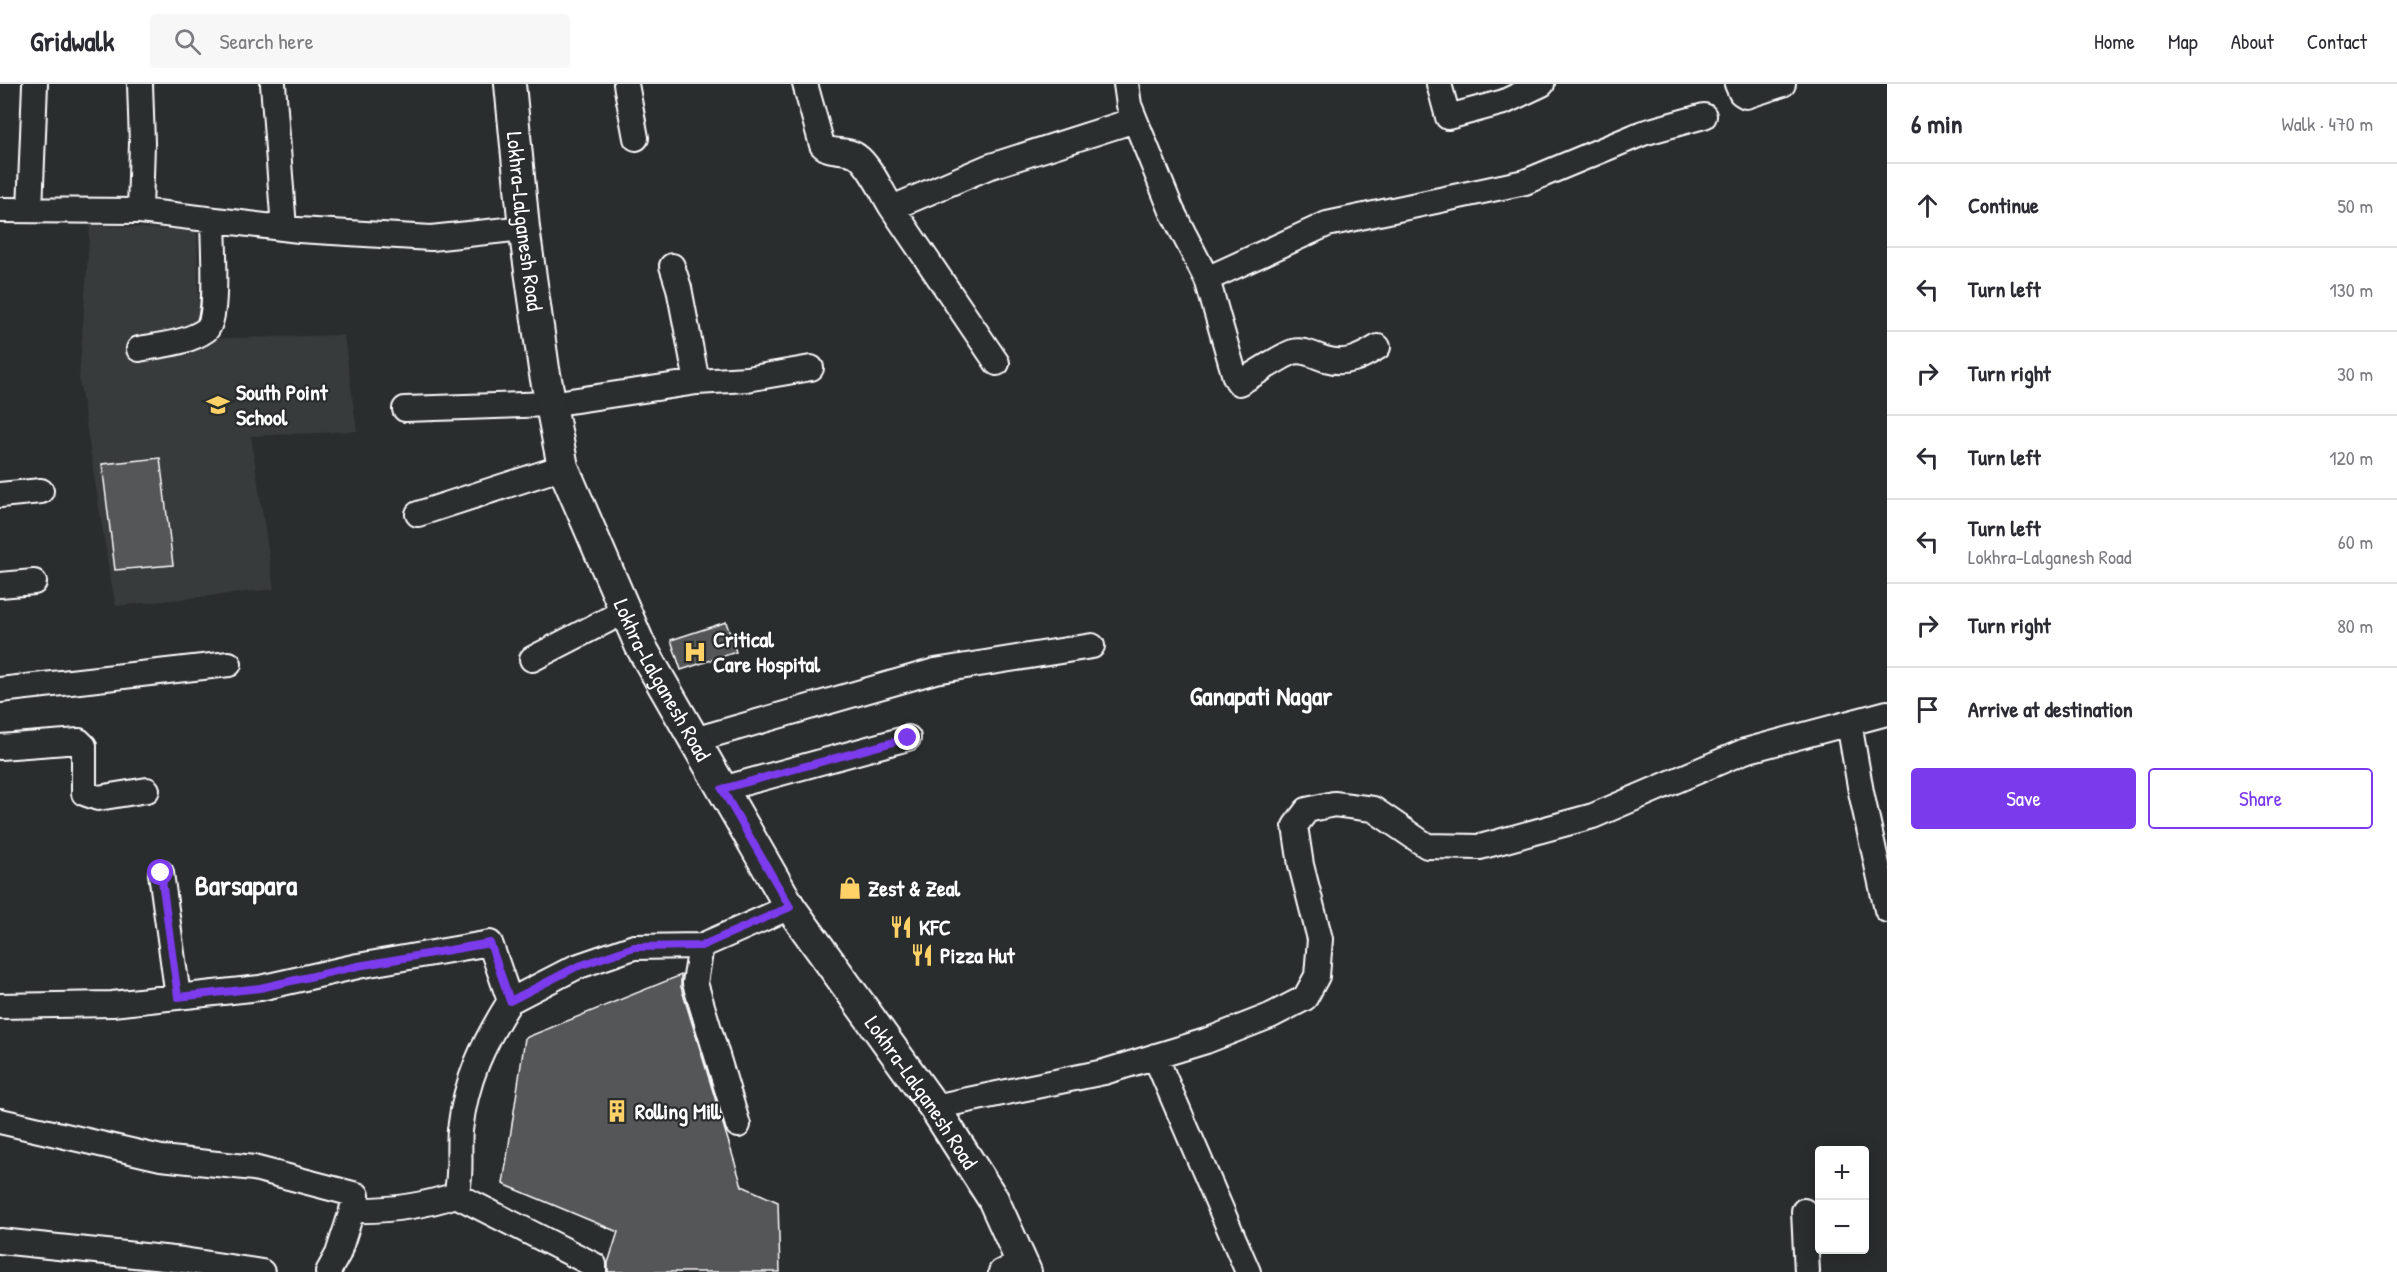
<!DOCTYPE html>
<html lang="en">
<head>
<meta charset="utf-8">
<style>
	:root { --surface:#fff; --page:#f7f7f7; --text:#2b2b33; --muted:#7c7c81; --line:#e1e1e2; --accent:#7c3aed }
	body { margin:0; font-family:"Patrick Hand",sans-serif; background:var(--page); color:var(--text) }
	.controls { position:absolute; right:18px; bottom:18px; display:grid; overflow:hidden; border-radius:6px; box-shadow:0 3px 15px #0003 }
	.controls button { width:54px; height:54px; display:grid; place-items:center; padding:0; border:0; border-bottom:2px solid var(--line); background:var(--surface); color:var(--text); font:30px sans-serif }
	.stop { position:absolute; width:18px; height:18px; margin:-14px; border:4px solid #7c3aed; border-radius:50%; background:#fff }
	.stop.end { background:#7c3aed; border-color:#fff; box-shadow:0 2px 6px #0008 }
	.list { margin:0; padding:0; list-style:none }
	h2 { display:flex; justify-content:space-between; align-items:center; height:78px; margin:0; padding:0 24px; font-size:26px }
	h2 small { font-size:20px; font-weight:400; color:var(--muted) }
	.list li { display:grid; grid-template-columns:39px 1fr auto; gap:18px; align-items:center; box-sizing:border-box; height:84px; padding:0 24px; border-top:2px solid var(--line) }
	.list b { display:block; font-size:22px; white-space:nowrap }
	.list p { margin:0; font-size:20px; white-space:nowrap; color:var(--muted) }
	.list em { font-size:20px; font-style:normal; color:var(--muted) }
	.actions { display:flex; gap:12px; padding:18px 24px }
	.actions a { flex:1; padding:14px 0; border:2px solid var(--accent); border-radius:6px; text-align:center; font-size:21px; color:var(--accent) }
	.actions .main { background:var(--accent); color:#fff }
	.icon { flex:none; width:33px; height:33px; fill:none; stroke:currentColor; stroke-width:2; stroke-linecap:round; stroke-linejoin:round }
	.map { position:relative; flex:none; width:1887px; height:1188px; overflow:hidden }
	header { display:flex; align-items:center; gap:36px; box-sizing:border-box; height:84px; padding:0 30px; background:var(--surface); border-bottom:2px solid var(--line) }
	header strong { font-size:28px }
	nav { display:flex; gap:33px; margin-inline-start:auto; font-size:21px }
	.search { width:420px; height:54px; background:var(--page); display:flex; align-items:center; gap:15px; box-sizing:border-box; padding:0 21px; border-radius:6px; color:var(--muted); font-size:22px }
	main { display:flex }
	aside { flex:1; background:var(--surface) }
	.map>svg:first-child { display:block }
	.built { fill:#373a3b }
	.building { fill:#555758; stroke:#fff; stroke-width:1.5 }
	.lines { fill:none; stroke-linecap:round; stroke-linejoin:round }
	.minor-casing { stroke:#fff; stroke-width:28 }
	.major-casing { stroke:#fff; stroke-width:34 }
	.minor { stroke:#2a2d2e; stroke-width:24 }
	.major { stroke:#2a2d2e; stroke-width:30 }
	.route { stroke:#7c3aed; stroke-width:8 }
	.labels { text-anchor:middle; stroke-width:4.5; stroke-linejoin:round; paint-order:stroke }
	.street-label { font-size:22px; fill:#fff; stroke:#2a2d2e }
	.poi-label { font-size:22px; font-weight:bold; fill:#fff; stroke:#2a2d2e; text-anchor:start }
	.quarter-label { font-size:26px; font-weight:bold; fill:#fff; stroke:#2a2d2e }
	.district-label { font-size:28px; font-weight:bold; fill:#fff; stroke:#2a2d2e }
</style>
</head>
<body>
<header>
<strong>Gridwalk</strong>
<div class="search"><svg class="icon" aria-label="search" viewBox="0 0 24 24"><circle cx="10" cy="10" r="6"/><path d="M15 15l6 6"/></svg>Search here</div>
<nav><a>Home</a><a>Map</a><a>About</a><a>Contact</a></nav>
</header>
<main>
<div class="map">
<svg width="1887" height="1188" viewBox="0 0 1887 1188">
	<rect width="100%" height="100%" fill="#2a2d2e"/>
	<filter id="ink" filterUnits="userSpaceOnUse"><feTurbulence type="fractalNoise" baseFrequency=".0167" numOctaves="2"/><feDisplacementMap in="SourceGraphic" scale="12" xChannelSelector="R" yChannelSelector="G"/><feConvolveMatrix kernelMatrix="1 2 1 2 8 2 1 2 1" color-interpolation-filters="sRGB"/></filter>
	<g filter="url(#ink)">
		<path class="built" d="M90,141L197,147L199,255L344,251L357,347L251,352L274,505L116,522L110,493L79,295Z"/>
		<path class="building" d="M160,374L173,481L115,486L102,380Z
			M726,538L736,568L681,586L671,556Z
			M681,891V903L742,1102L778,1118L780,1188H608V1179L618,1148L503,1100L525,954Z"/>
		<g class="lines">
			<g class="minor-casing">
				<path id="minor" d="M140,0L142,59L140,127
					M273,0L284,144
					M626,0L636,54
					M805,0L822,61C830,70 847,64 857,72C870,81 883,110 892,124L988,83L1135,36
					M1126,0L1129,21L1172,127L1207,195L1327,140L1525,98L1643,49L1704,32
					M1439,0L1448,33L1504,18L1542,0
					M1737,0L1741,9L1746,12L1783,0
					M892,124L997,279
					M0,126L140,127L299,146L431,154L524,144
					M30,126L35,0
					M672,182L679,204L697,298
					M1207,195L1235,293L1239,299C1252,292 1281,272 1293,268C1304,265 1315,272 1325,275C1346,281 1360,274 1378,263
					M139,265C160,261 188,259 206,246C219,235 213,156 213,136
					M405,325L550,320L697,298L747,295L811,284
					M0,411L41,407
					M418,430L563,383
					M0,501L34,498
					M532,575L625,527
					M0,606L229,580
					M1849,639L1861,708L1887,826
					M694,656L935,587L1092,562
					M0,663L79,657L84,662V709L98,714L147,706
					M722,705L908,654
					M161,789L178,913
					M701,862L695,899L738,1041
					M0,922L112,920L260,904L358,882L490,859L510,917L576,883L634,863L701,862L790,823
					M1155,972L1248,1188
					M934,1023L1104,988L1206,957L1270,932L1305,914L1317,892L1320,855L1301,781L1295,742L1307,726L1334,720L1373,725L1427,762L1480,763L1593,732L1745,667L1887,629
					M0,1037L161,1074L254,1084L357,1111L338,1170L328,1188
					M456,1111L594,1181V1188
					M352,1126C387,1127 423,1122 456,1111C462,1089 458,1068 460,1046C466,995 483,960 510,917
					M1804,1127L1807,1188
					M0,1157L183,1176L262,1188
					M1001,1188L1022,1180"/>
			</g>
			<g class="major-casing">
				<g id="major">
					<path id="s1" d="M510,0L524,144L544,285L563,383L640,561L790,823L934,1023L993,1115L1026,1188"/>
				</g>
			</g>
			<use href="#minor" class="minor"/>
			<use href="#major" class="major"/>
		</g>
	</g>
	<g class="lines" filter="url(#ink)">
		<path class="route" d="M161,789L178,913L260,904L358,882L490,859L510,917L576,883L634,863L701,862L790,823L722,705L908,654"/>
	</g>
	<defs>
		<g id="school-bare" transform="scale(1.8)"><path d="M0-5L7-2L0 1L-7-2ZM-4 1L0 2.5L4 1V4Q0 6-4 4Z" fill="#ffd166" stroke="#2a2d2e" stroke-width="2.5" paint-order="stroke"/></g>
		<g id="hospital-bare" transform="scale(1.8)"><path d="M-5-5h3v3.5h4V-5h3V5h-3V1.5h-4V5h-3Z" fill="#ffd166" stroke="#2a2d2e" stroke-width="2.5" paint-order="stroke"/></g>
		<g id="shop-bare" transform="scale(1.8)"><path d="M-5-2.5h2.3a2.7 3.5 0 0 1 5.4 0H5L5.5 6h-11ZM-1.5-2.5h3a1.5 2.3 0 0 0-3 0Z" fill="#ffd166" stroke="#2a2d2e" stroke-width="2.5" paint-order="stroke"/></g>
		<g id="restaurant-bare" transform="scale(1.8)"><path d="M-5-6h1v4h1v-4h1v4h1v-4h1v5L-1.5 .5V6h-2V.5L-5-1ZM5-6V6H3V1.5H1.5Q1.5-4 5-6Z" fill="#ffd166" stroke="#2a2d2e" stroke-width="2.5" paint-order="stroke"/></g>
		<g id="building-bare" transform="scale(1.8)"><path d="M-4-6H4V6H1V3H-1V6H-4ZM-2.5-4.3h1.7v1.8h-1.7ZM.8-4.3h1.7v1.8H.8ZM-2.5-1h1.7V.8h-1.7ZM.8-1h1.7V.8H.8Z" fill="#ffd166" stroke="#2a2d2e" stroke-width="2.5" paint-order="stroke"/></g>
	</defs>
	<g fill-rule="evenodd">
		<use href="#school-bare" x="218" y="321"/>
		<use href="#hospital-bare" x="695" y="568"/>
		<use href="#shop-bare" x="850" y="804"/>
		<use href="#restaurant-bare" x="901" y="843"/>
		<use href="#restaurant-bare" x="922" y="871"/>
		<use href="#building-bare" x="617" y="1027"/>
	</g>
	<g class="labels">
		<g class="street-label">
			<text dy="8" stroke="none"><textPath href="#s1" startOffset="138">Lokhra-Lalganesh Road</textPath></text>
			<text dy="8" stroke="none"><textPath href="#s1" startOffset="622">Lokhra-Lalganesh Road</textPath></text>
			<text dy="8" stroke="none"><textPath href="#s1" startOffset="1110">Lokhra-Lalganesh Road</textPath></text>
		</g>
		<g class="poi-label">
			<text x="236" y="316">South Point<tspan x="236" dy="25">School</tspan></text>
			<text x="713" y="563">Critical<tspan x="713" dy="25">Care Hospital</tspan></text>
			<text x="868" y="812">Zest &amp; Zeal</text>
			<text x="919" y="851">KFC</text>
			<text x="940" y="879">Pizza Hut</text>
			<text x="635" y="1035">Rolling Mill</text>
		</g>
		<g class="quarter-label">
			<text x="1261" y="621">Ganapati Nagar</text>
		</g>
		<g class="district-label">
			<text x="246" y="811">Barsapara</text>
		</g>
	</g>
</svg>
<div class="controls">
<button>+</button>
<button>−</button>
</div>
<div class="stop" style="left:161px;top:789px"></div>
<div class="stop end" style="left:908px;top:654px"></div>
</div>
<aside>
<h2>6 min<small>Walk · 470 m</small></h2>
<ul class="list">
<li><svg class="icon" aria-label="ahead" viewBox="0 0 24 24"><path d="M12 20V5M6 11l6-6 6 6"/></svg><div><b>Continue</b></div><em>50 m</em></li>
<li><svg class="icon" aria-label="left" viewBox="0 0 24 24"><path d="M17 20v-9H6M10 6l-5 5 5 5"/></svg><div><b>Turn left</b></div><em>130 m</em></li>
<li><svg class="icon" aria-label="right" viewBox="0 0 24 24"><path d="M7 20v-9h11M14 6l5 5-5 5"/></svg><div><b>Turn right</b></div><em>30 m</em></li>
<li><svg class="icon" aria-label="left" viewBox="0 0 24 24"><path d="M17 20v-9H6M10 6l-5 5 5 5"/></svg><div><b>Turn left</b></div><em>120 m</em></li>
<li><svg class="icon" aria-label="left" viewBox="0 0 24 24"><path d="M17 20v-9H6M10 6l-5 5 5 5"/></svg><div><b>Turn left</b><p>Lokhra-Lalganesh Road</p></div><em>60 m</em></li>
<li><svg class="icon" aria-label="right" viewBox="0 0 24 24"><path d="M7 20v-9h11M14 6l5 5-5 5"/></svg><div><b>Turn right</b></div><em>80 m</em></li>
<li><svg class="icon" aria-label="arrive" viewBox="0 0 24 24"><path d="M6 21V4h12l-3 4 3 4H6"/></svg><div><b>Arrive at destination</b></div></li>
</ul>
<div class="actions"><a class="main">Save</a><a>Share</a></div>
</aside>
</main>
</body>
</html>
